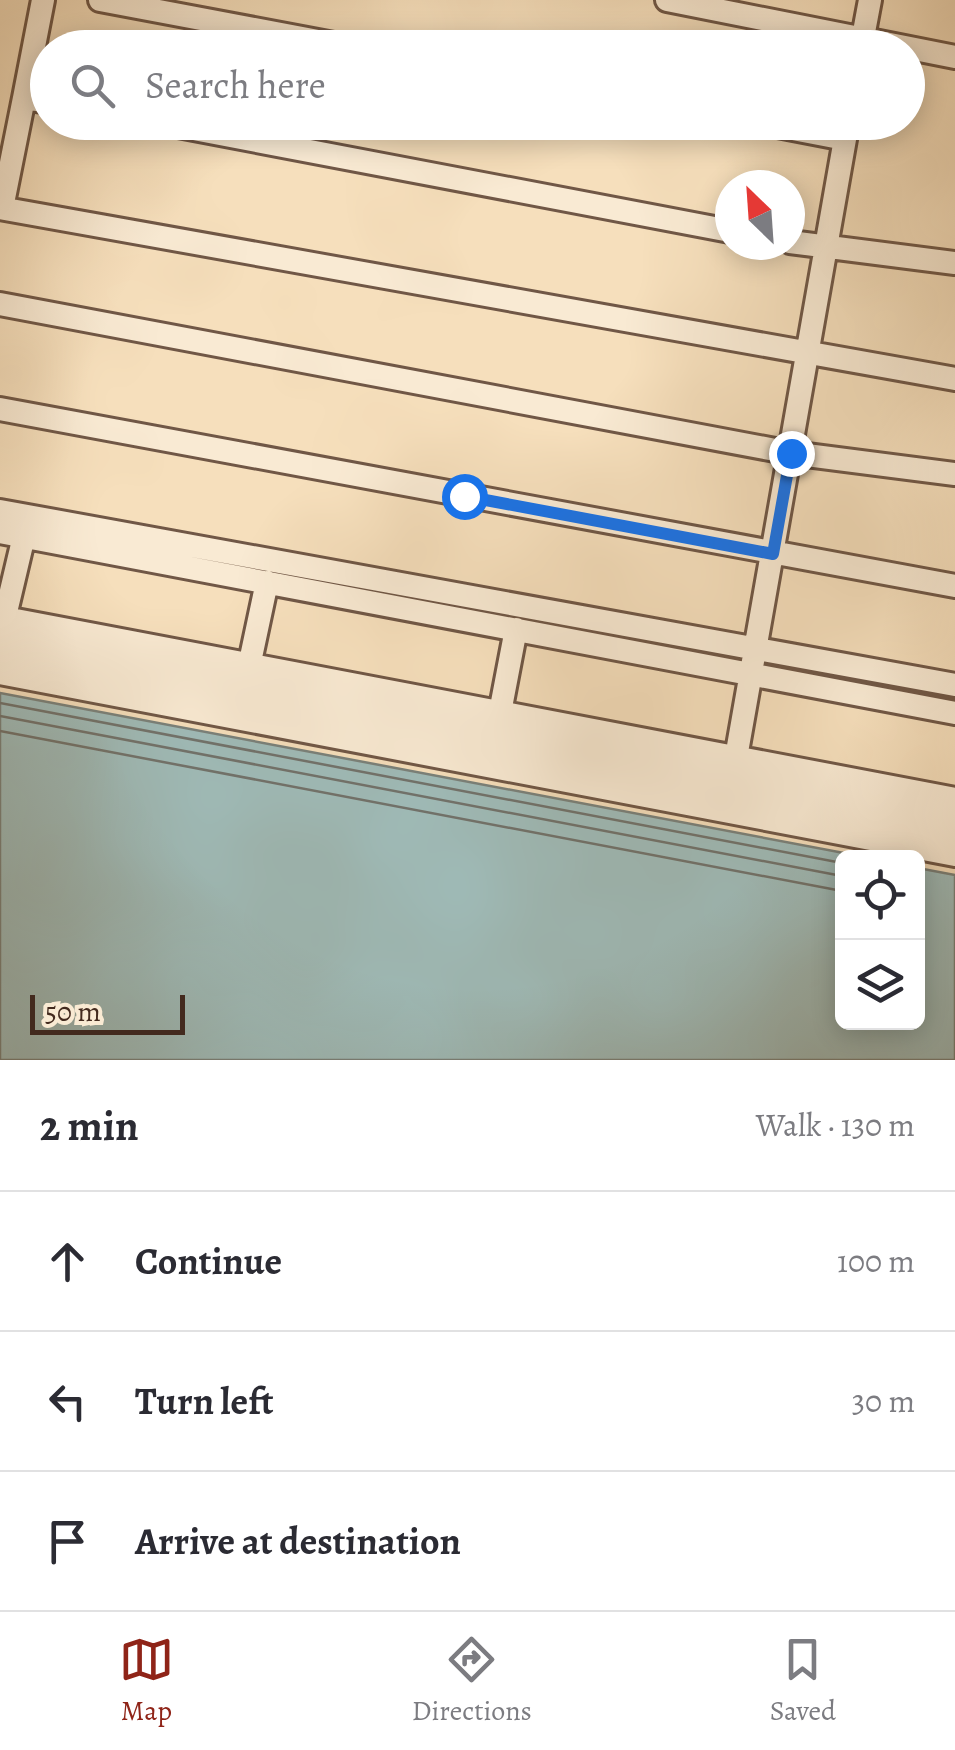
<!DOCTYPE html>
<html lang="en">
<head>
<meta charset="utf-8">
<style>
	:root { --surface:#fff; --page:#f7f7f7; --text:#2b2b33; --muted:#7c7c81; --line:#e1e1e2; --accent:#8f2418 }
	body { margin:0; font-family:Alegreya,serif; background:var(--page); color:var(--text) }
	.controls { position:absolute; right:30px; bottom:30px; display:grid; overflow:hidden; border-radius:15px; box-shadow:0 5px 25px #0003 }
	.controls button { width:90px; height:90px; display:grid; place-items:center; padding:0; border:0; border-bottom:2px solid var(--line); background:var(--surface); color:var(--text); font:50px sans-serif }
	.compass { position:absolute; left:715px; top:170px; width:90px; height:90px; border-radius:50%; background:var(--surface); box-shadow:0 5px 25px #0003; rotate:335deg }
	.scale { position:absolute; left:30px; bottom:25px; width:155px; box-sizing:border-box; padding-left:10px; border:5px solid #432a1e; border-top:0; font-size:28px; line-height:35px; white-space:nowrap; color:#432a1e; -webkit-text-stroke:8px #f9ead3; paint-order:stroke }
	.stop { position:absolute; width:30px; height:30px; margin:-22px; border:8px solid #1a73e8; border-radius:50%; background:#fff }
	.stop.end { background:#1a73e8; border-color:#fff; box-shadow:0 2px 10px #0008 }
	.list { margin:0; padding:0; list-style:none }
	h2 { display:flex; justify-content:space-between; align-items:center; height:130px; margin:0; padding:0 40px; font-size:42px }
	h2 small { font-size:32px; font-weight:400; color:var(--muted) }
	.list li { display:grid; grid-template-columns:65px 1fr auto; gap:30px; align-items:center; box-sizing:border-box; height:140px; padding:0 40px; border-top:2px solid var(--line) }
	.list b { display:block; font-size:38px; white-space:nowrap }
	.list em { font-size:32px; font-style:normal; color:var(--muted) }
	.icon { flex:none; width:55px; height:55px; fill:none; stroke:currentColor; stroke-width:2; stroke-linecap:round; stroke-linejoin:round }
	.map { position:relative; flex:none; width:955px; height:1060px; overflow:hidden }
	.search { position:absolute; background:var(--surface); box-shadow:0 5px 25px #0003; left:30px; right:30px; top:30px; height:110px; display:flex; align-items:center; gap:25px; box-sizing:border-box; padding:0 35px; border-radius:55px; color:var(--muted); font-size:38px }
	.sheet { height:550px; background:var(--surface) }
	nav { display:flex; justify-content:space-around; align-items:center; box-sizing:border-box; height:140px; border-top:2px solid var(--line); background:var(--surface); font-size:28px; color:var(--muted) }
	nav a { display:grid; justify-items:center; gap:5px }
	nav .on { color:var(--accent) }
	.map>svg:first-child { display:block }
	.water { fill:#9fbbb8; stroke:#7a817a; stroke-width:2.5 }
	.lines { fill:none; stroke-linecap:round; stroke-linejoin:round }
	.shore { stroke:#71726b; stroke-width:2.5 }
	.minor-casing { stroke:#705746; stroke-width:28 }
	.minor { stroke:#f9ead3; stroke-width:22 }
	.route { stroke:#1a73e8; stroke-width:12 }
</style>
</head>
<body>
<div class="map">
<svg width="955" height="1060" viewBox="0 0 955 1060">
	<rect width="100%" height="100%" fill="#f6dfbc"/>
	<filter id="stains"><feTurbulence type="fractalNoise" baseFrequency=".002" numOctaves="4"/><feColorMatrix values="0 0 0 0 .2 0 0 0 0 .09 0 0 0 0 .02 0 0 0 .5 -.17"/></filter>
	<radialGradient id="worn" r=".72"><stop offset=".6" stop-color="#630" stop-opacity="0"/><stop offset="1" stop-color="#630" stop-opacity=".3"/></radialGradient>
	<path class="water" d="M0,693L865,857L842,858V1022H918V868L955,875V1060H0Z"/>
	<g class="lines">
		<path class="shore" d="M0,703L842,863
			M0,716L842,876
			M0,731L842,891"/>
		<g class="minor-casing">
			<path id="minor" d="M43,0L24,98L48,102
				M100,0L355,48
				M667,0L955,57
				M861,48L870,0
				M157,122L730,231
				M757,122L845,139
				M0,208L955,379
				M2,208L24,98
				M790,242L955,263
				M0,304L791,453L955,474
				M0,409L955,586
				M0,511L955,685
				M0,532L955,713
				M0,617L955,799
				M2,629L24,536
				M0,635L955,817
				M0,655L955,836
				M0,673L955,855
				M247,676L267,582
				M498,723L516,629
				M734,769L848,122"/>
		</g>
		<use href="#minor" class="minor"/>
	</g>
	<g class="lines">
		<path class="route" d="M464,496L773,554L791,453"/>
	</g>
	<rect width="100%" height="100%" filter="url(#stains)"/>
	<rect width="100%" height="100%" fill="url(#worn)"/>
</svg>
<div class="controls">
<button><svg class="icon" aria-label="locate" viewBox="0 0 24 24"><circle cx="12" cy="12" r="6"/><path d="M12 2v4M12 18v4M2 12h4M18 12h4"/></svg></button>
<button><svg class="icon" aria-label="layers" viewBox="0 0 24 24"><path d="M12 4l9 5-9 5-9-5zM3 14l9 5 9-5"/></svg></button>
</div>
<svg class="compass" viewBox="-18 -18 36 36"><path d="M0-13l5 13h-10z" fill="#e53935"/><path d="M0 13l5-13h-10z" fill="#7c7c81"/></svg>
<div class="scale">50 m</div>
<div class="stop" style="left:464px;top:496px"></div>
<div class="stop end" style="left:791px;top:453px"></div>
<div class="search"><svg class="icon" aria-label="search" viewBox="0 0 24 24"><circle cx="10" cy="10" r="6"/><path d="M15 15l6 6"/></svg>Search here</div>
</div>
<section class="sheet">
<h2>2 min<small>Walk · 130 m</small></h2>
<ul class="list">
<li><svg class="icon" aria-label="ahead" viewBox="0 0 24 24"><path d="M12 20V5M6 11l6-6 6 6"/></svg><div><b>Continue</b></div><em>100 m</em></li>
<li><svg class="icon" aria-label="left" viewBox="0 0 24 24"><path d="M17 20v-9H6M10 6l-5 5 5 5"/></svg><div><b>Turn left</b></div><em>30 m</em></li>
<li><svg class="icon" aria-label="arrive" viewBox="0 0 24 24"><path d="M6 21V4h12l-3 4 3 4H6"/></svg><div><b>Arrive at destination</b></div></li>
</ul>
</section>
<nav>
<a class="on"><svg class="icon" aria-label="map" viewBox="0 0 24 24"><path d="M3 6l6-2 6 2 6-2v14l-6 2-6-2-6 2zM9 4v14M15 6v14"/></svg>Map</a>
<a><svg class="icon" aria-label="directions" viewBox="0 0 24 24"><path d="M12 3l9 9-9 9-9-9zM9 14v-3h6M13 9l2 2-2 2"/></svg>Directions</a>
<a><svg class="icon" aria-label="saved" viewBox="0 0 24 24"><path d="M7 4h10v16l-5-4-5 4z"/></svg>Saved</a>
</nav>
</body>
</html>
